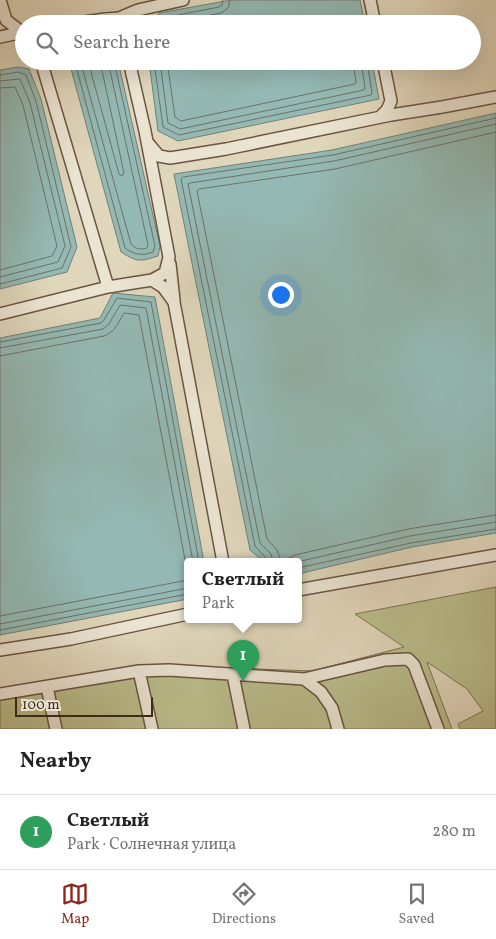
<!DOCTYPE html>
<html lang="en">
<head>
<meta charset="utf-8">
<style>
	:root { --surface:#fff; --page:#f6f6f6; --text:#222; --muted:#767676; --line:#e0e0e0; --accent:#8f2418 }
	body { margin:0; font-family:Vollkorn,serif; background:var(--page); color:var(--text) }
	.scale { position:absolute; left:15px; bottom:12px; width:138px; box-sizing:border-box; padding-left:5px; border:2px solid #432a18; border-top:0; font-size:14px; line-height:18px; white-space:nowrap; color:#432a18; -webkit-text-stroke:4px #ebe4d3; paint-order:stroke }
	.you { position:absolute; left:280px; top:294px; width:18px; height:18px; margin:-12px; border:4px solid #fff; border-radius:50%; background:#1a73e8; box-shadow:0 0 0 8px #1a73e833 }
	.badge { display:grid; place-items:center; width:32px; height:32px; border-radius:50%; background:var(--accent); color:#fff; font-size:16px; font-weight:700 }
	.pin { position:absolute; translate:-50% -41px; filter:drop-shadow(0 1px 2px #0008) }
	.pin::after { content:''; position:absolute; top:26px; width:18px; height:15px; background:inherit; clip-path:polygon(0 0,100% 0,50% 100%) }
	.popup { position:absolute; left:184px; top:558px; width:118px; height:65px; box-sizing:border-box; display:grid; place-content:center; border-radius:5px; background:var(--surface); filter:drop-shadow(0 1px 4px #0005); font-size:16px; white-space:nowrap; color:var(--muted) }
	.popup b { font-size:19px; color:var(--text) }
	.popup::after { content:''; position:absolute; left:50%; top:100%; margin-left:-10px; border:10px solid transparent; border-top-color:var(--surface) }
	.list { margin:0; padding:0; list-style:none }
	h2 { display:flex; justify-content:space-between; align-items:center; height:65px; margin:0; padding:0 20px; font-size:21px }
	h2 small { font-size:16px; font-weight:400; color:var(--muted) }
	.list li { display:grid; grid-template-columns:32px 1fr auto; gap:15px; align-items:center; box-sizing:border-box; height:75px; padding:0 20px; border-top:1px solid var(--line) }
	.list b { display:block; font-size:19px; white-space:nowrap }
	.list p { margin:0; font-size:16px; white-space:nowrap; color:var(--muted) }
	.list em { font-size:16px; font-style:normal; color:var(--muted) }
	.icon { flex:none; width:28px; height:28px; fill:none; stroke:currentColor; stroke-width:2; stroke-linecap:round; stroke-linejoin:round }
	.map { position:relative; flex:none; width:496px; height:729px; overflow:hidden }
	.search { position:absolute; background:var(--surface); box-shadow:0 5px 20px #0002; left:15px; right:15px; top:15px; height:55px; display:flex; align-items:center; gap:12px; box-sizing:border-box; padding:0 18px; border-radius:28px; color:var(--muted); font-size:19px }
	.sheet { height:140px; background:var(--surface) }
	nav { display:flex; justify-content:space-around; align-items:center; box-sizing:border-box; height:70px; border-top:1px solid var(--line); background:var(--surface); font-size:14px; color:var(--muted) }
	nav a { display:grid; justify-items:center; gap:2px }
	nav .on { color:var(--accent) }
	.map>svg:first-child { display:block }
	.green { fill:#babc8b; stroke:#7e7352 }
	.water { fill:#94b9b4; stroke:#748076 }
	.lines { fill:none; stroke-linecap:round; stroke-linejoin:round }
	.shore { stroke:#6c7266; stroke-width:1 }
	.minor-casing { stroke:#6a5541; stroke-width:14 }
	.minor { stroke:#ebe4d3; stroke-width:11 }
</style>
</head>
<body>
<div class="map">
<svg width="496" height="729" viewBox="0 0 496 729">
	<rect width="100%" height="100%" fill="#e0d6bb"/>
	<filter id="stains"><feTurbulence type="fractalNoise" baseFrequency=".004" numOctaves="4"/><feColorMatrix values="0 0 0 0 .2 0 0 0 0 .09 0 0 0 0 .02 0 0 0 .5 -.17"/></filter>
	<radialGradient id="worn" r=".72"><stop offset=".6" stop-color="#630" stop-opacity="0"/><stop offset="1" stop-color="#630" stop-opacity=".3"/></radialGradient>
	<path class="green" d="M496,587V729H460L458,724L483,711L467,689L427,662L452,729H0V691L135,666H177L312,671L404,647L355,614Z"/>
	<path class="water" d="M231,0H360L365,24H151L159,13Z
		M75,61H118L160,246L158,256C140,262 137,262 121,252L71,69Z
		M149,61H372L379,99L178,141L158,131Z
		M18,67L29,69L41,99L77,247L67,272L0,289V70Z
		M496,113V533L412,547L298,574V562H264L250,550L174,174L332,150Z
		M113,293L155,297L204,562H188V599L0,635V338L100,318Z"/>
	<g class="lines">
		<path class="shore" d="M157,24L163,18L219,7L222,5L223,0
			M165,24L221,13L228,8L230,0
			M79,61L77,70L125,248C135,255 142,256 153,252L155,246L114,61
			M85,61L83,71L131,244C135,249 141,250 147,248L148,245L108,61
			M93,61L91,72L119,174L122,176L124,173L100,61
			M154,61L163,127L179,135L371,95L372,93L367,61
			M160,61L168,123L180,129L364,90L365,88L361,61
			M167,61L175,117L181,121L355,84L356,82L353,61
			M0,75L18,72L26,75L36,101L71,247L62,268L0,284
			M0,81L20,79L30,103L65,246L58,262L0,277
			M0,88L15,87L23,105L57,246L52,256L0,270
			M496,132L335,169L199,189L197,191L267,539L277,550L281,561H284L289,558L295,555L408,529L496,515
			M0,342L101,323L104,320L117,298L151,302L199,562
			M0,348L103,329L109,324L120,305L146,308L193,562
			M0,356L104,336C115,332 118,323 124,313L139,315L186,565L188,571
			M267,562L265,557L255,546L181,179L183,177L333,155L496,118
			M273,562L271,554L260,543L188,184L190,183L334,161L496,124
			M297,562L410,536L496,522
			M298,568L411,543L496,529
			M0,616L188,580
			M0,624L188,588
			M0,630L188,594"/>
		<g class="minor-casing">
			<path id="minor" d="M0,0L6,20L24,34
				M370,0L375,24
				M71,24L105,19L119,18L138,10L183,0
				M0,37L24,32
				M41,61L108,287
				M380,117L387,110L391,101L383,61
				M148,143L159,156L170,158L226,149L391,115L442,107L496,97
				M170,264L174,300
				M152,280L163,287L174,302L223,562
				M0,314L108,287L152,280L165,273L169,257L145,131L129,61
				M298,590L496,555
				M0,650L71,639L188,614
				M139,671L152,729
				M233,675L244,729
				M304,679L321,692L332,708L338,729
				M47,687L56,729
				M0,694L139,671L169,670L304,679L385,660L408,659L414,665L438,729"/>
		</g>
		<use href="#minor" class="minor"/>
	</g>
	<rect width="100%" height="100%" filter="url(#stains)"/>
	<rect width="100%" height="100%" fill="url(#worn)"/>
</svg>
<div class="scale">100 m</div>
<div class="you"></div>
<div class="pin badge" style="left:243px;top:681px;background:#2e9e5b">1</div>
<div class="popup"><b>Светлый</b>Park</div>
<div class="search"><svg class="icon" aria-label="search" viewBox="0 0 24 24"><circle cx="10" cy="10" r="6"/><path d="M15 15l6 6"/></svg>Search here</div>
</div>
<section class="sheet">
<h2>Nearby<small></small></h2>
<ul class="list">
<li><span class="badge" style="background:#2e9e5b">1</span><div><b>Светлый</b><p>Park · Солнечная улица</p></div><em>280 m</em></li>
</ul>
</section>
<nav>
<a class="on"><svg class="icon" aria-label="map" viewBox="0 0 24 24"><path d="M3 6l6-2 6 2 6-2v14l-6 2-6-2-6 2zM9 4v14M15 6v14"/></svg>Map</a>
<a><svg class="icon" aria-label="directions" viewBox="0 0 24 24"><path d="M12 3l9 9-9 9-9-9zM9 14v-3h6M13 9l2 2-2 2"/></svg>Directions</a>
<a><svg class="icon" aria-label="saved" viewBox="0 0 24 24"><path d="M7 4h10v16l-5-4-5 4z"/></svg>Saved</a>
</nav>
</body>
</html>
